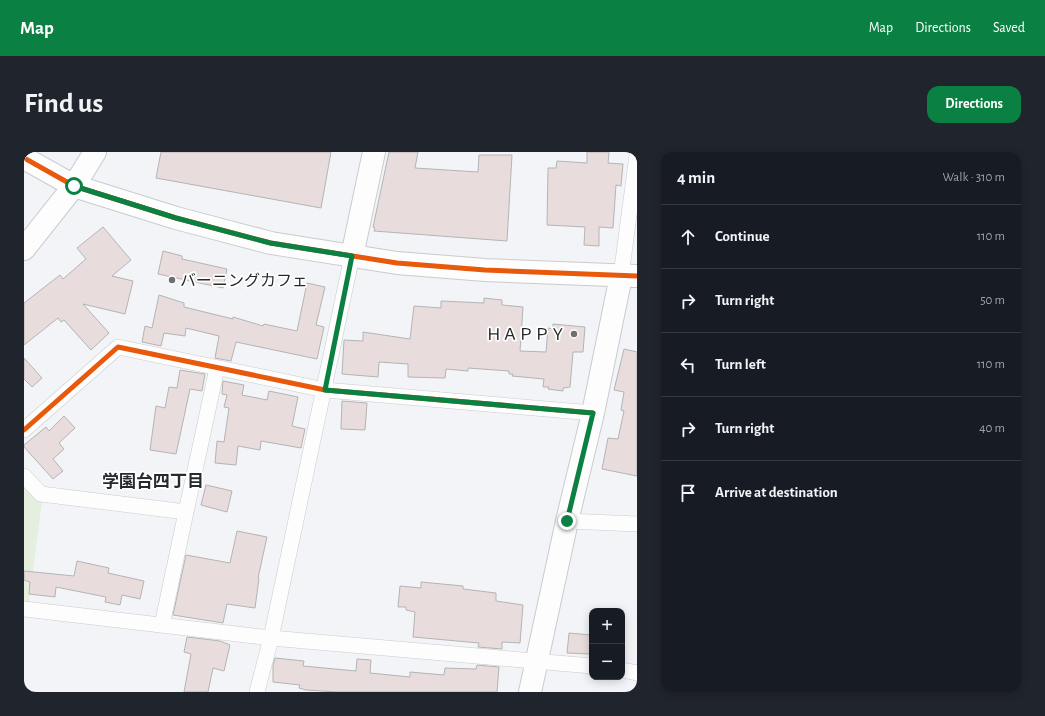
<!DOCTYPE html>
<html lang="en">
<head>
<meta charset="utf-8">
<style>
	:root { --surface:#171b24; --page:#20242c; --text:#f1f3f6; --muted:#9ea1a6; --line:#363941; --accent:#0b8043 }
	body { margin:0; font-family:"Alegreya Sans","Noto Sans JP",sans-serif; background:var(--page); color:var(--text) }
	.controls { position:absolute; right:12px; bottom:12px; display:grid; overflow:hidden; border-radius:8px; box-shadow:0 2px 10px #0003 }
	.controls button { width:36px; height:36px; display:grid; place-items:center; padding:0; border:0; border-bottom:1px solid var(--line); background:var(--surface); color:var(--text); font:20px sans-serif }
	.stop { position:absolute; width:12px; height:12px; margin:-9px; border:3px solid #0b8043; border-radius:50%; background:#fff }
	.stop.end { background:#0b8043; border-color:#fff; box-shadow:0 1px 4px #0008 }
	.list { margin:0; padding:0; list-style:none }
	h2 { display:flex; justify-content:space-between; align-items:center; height:52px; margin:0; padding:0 16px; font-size:17px }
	h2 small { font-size:13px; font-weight:400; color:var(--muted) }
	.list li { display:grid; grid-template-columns:26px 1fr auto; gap:12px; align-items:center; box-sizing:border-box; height:64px; padding:0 16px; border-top:1px solid var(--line) }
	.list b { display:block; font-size:15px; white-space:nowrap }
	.list em { font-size:13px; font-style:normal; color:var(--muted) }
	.icon { flex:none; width:22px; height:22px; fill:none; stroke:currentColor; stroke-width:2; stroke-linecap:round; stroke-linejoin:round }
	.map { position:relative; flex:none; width:613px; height:540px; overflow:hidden; border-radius:12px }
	header { display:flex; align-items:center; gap:24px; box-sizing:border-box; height:56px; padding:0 20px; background:var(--accent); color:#fff }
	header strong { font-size:19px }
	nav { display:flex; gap:22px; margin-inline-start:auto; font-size:14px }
	.intro { display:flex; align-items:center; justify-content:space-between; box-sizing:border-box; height:96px; padding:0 24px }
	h1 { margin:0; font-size:28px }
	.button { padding:10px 18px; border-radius:12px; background:var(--accent); color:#fff; font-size:14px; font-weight:700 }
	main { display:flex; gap:24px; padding:0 24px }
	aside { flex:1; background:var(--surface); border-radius:12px; box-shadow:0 2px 10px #0003 }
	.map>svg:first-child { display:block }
	.green { fill:#e4f0dd }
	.building { fill:#e8dcdc; stroke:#b4b4b4 }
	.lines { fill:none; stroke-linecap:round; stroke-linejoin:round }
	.street-casing { stroke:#cacbcd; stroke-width:16 }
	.secondary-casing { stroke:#cacbcd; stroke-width:24 }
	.street { stroke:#fdfdfe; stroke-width:15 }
	.secondary { stroke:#fdfdfe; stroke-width:22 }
	.cycleway-casing { stroke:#fff; stroke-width:8 }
	.cycleway { stroke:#e8590c; stroke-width:5 }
	.route { stroke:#0b8043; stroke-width:5 }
	.poi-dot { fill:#6e6f72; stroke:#fff; stroke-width:1.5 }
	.labels { text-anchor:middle; stroke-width:3.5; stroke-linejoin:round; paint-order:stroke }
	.poi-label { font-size:16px; fill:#27282a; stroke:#fff; text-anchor:start }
	.neighbourhood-label { font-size:17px; font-weight:bold; fill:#272a2e; stroke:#fff }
</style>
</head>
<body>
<header>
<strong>Map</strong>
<nav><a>Map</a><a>Directions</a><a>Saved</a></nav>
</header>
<div class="intro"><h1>Find us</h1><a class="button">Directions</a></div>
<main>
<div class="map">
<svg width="613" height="540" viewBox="0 0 613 540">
	<rect width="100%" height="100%" fill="#f2f4f7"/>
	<path class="green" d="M0,332L18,349L5,450L0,449Z"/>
	<path class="building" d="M137,0H307L297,56L132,26Z
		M365,0H394L391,16L454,20L455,3H488L483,89L350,79L351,76L349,75Z
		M563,0H585L584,11L599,12L597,34L592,33L589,76L575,75V94L560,93L561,75L523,73L524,16H532L533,9L563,11Z
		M79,75L107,108L88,124L109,129L101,162L59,152L85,181L67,198L40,168L37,170L34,166L0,193V151L36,123L39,127L62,107L53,96Z
		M139,99L158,104V107L203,117L199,136L134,122Z
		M283,131L301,135L292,173L300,175L293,207L212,190L207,209L191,206L195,184L162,176L161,184L140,181L137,194L118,190L121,174L128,176L135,143L160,151V155L209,167V165L239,174L240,172L273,179Z
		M460,146L478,148V153L499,155L496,199L522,200L524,176L529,177V172L561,175L559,200H549L546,235L539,236V239L524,237L525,235H519L520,227L488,224L489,222H485V219L444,216V219L422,217L421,226L384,225V212L355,210L354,225L318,222L320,188L339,189V180L386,187L390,154L417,156V149L460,151Z
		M600,197L613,200V324L578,317L584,286L594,287L600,259L597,258L600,240L590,238Z
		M0,206L18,226L8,235L0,227Z
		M156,218L181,222L178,239L166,237L152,302L126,298L132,254L141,256L145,235L153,236Z
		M199,229L220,233L218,243L243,248L245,239L274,245L268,274L281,277L277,296L237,289L236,298L214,294L212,313L191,311L193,289L200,290L205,256L200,255L203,243L198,242Z
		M318,249L343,251L341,278L317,277Z
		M40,264L51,276L35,291L40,297L29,307L39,319L29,327L0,295V293L22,275L25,279Z
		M182,333L208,339L203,360L177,353Z
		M213,379L243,385L234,426H235L231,456L203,452L199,471L149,463L162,403L206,411Z
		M53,409L85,416L84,421L120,429L116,447L98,443L96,453L81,450L82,445L32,435L31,445L5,442L6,430L0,428V419L50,424Z
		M397,430L439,434V437L472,441V449L499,453L496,491L478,490V497L454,495L455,491L389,485L391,460L382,458V455H374L376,434L397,436Z
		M545,481L567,483L566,502L543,501Z
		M163,485L196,489L206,493L200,519L189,516L184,540H160L167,502L160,500Z
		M251,506L280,509L279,514L332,519L333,507L347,508L346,521L386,525V520L420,523L421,516L452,517L453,513L475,515L473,540H313L282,538L275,536L276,533L249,530V514Z"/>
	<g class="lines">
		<g class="street-casing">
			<path id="street" d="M597,124L613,3
				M0,278L94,195L301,238L569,261
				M0,324L17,342L162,360L193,216
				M543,369L613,372
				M0,457L247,486L568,514
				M138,473L162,360
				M598,518L613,521
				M233,540L247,486L328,104"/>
		</g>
		<g class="secondary-casing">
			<path id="secondary" d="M0,6L50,34L152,66L247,91L373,111L461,118L613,124
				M0,97L50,34L71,0
				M328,104L350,0
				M506,540L543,369L569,261L597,124"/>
		</g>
		<use href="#street" class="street"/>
		<use href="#secondary" class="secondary"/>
		<g class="cycleway-casing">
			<path id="cycleway" d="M0,6L50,34L152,66L247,91L373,111L461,118L613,124
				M0,278L94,195L301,238L569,261"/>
		</g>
		<use href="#cycleway" class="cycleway"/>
	</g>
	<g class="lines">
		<path class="route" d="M50,34L152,66L246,91L328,104L301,238L569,261L543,369"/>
	</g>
	<g class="poi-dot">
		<circle cx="148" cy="128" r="4"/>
		<circle cx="550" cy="182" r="4"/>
	</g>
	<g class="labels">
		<g class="poi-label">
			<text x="156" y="134">バーニングカフェ</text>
			<text x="542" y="188" text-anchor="end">ＨＡＰＰＹ</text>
		</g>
		<g class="neighbourhood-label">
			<text x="129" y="335">学園台四丁目</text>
		</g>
	</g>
</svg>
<div class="controls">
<button>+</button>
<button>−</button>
</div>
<div class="stop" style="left:50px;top:34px"></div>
<div class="stop end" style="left:543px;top:369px"></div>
</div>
<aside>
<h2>4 min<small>Walk · 310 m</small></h2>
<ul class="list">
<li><svg class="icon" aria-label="ahead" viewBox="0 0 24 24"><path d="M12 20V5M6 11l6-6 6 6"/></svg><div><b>Continue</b></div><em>110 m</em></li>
<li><svg class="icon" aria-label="right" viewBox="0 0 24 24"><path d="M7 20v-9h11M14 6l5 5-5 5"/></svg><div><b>Turn right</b></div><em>50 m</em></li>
<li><svg class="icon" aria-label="left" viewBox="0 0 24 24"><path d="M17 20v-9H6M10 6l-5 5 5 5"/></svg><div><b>Turn left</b></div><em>110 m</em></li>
<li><svg class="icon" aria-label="right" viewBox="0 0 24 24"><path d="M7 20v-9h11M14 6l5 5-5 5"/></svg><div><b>Turn right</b></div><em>40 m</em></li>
<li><svg class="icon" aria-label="arrive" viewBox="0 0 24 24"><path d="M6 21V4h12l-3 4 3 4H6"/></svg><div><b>Arrive at destination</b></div></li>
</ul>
</aside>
</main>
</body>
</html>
